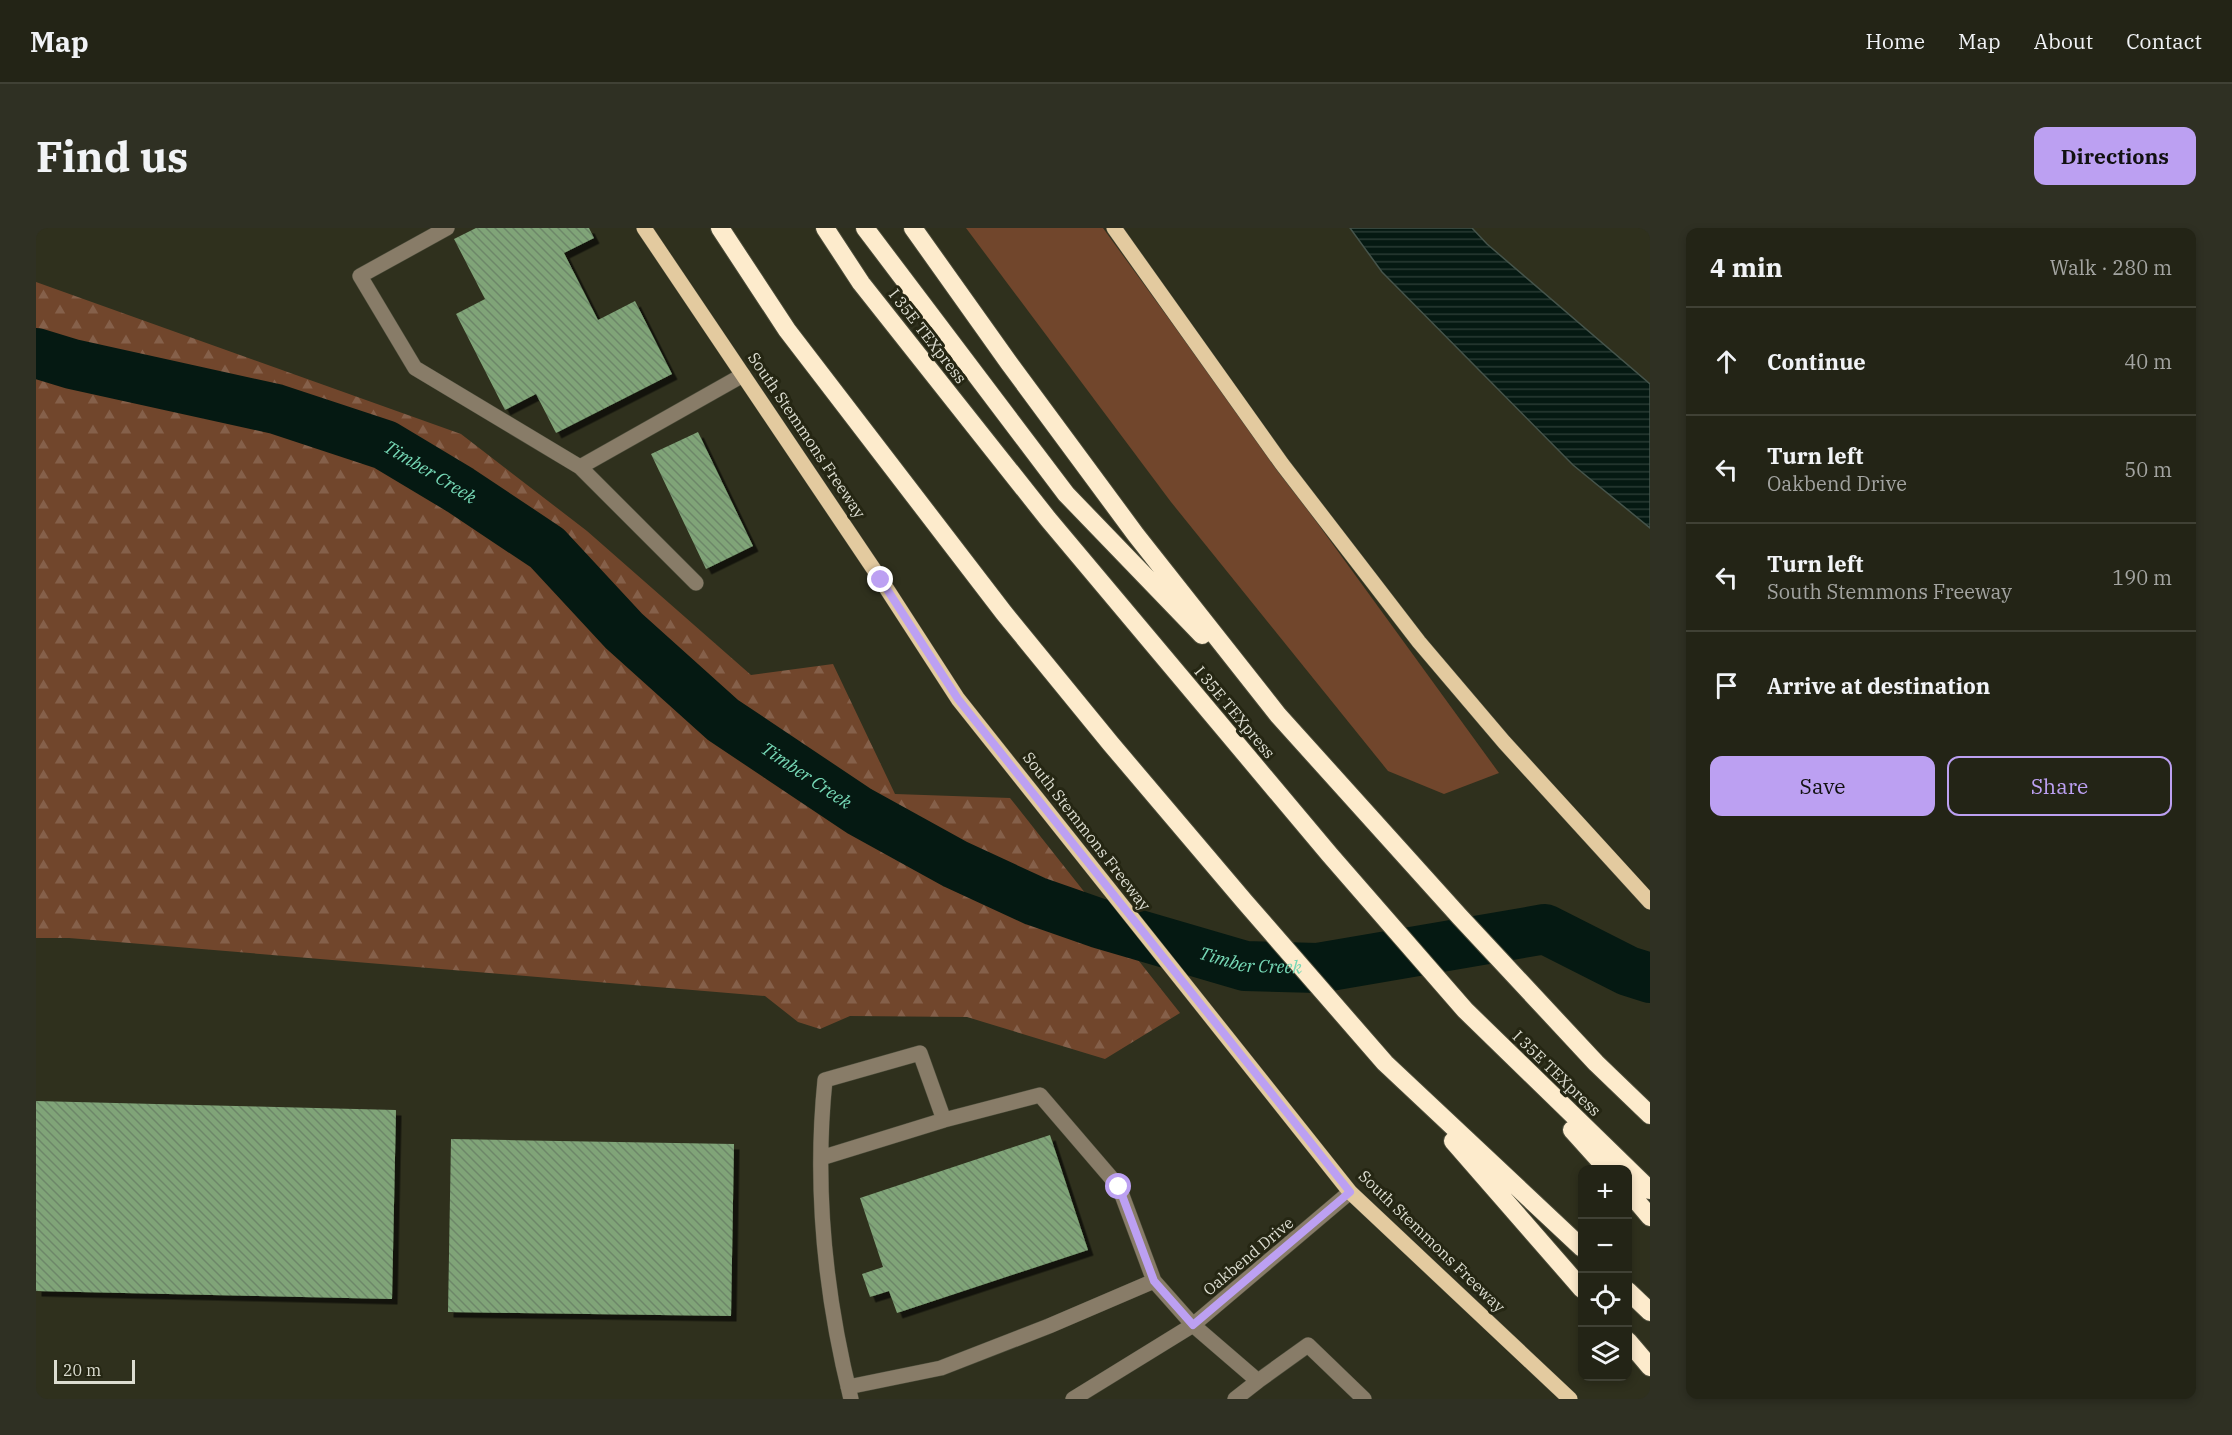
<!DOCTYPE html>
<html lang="en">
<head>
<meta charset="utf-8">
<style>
	:root { --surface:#232416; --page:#2f3023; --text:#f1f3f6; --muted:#a3a4a1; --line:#404135; --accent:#bca0f2 }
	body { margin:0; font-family:"IBM Plex Serif",serif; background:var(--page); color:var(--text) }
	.controls { position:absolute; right:18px; bottom:18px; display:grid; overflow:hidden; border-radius:12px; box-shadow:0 3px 9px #0003 }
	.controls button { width:54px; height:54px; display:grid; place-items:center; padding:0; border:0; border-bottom:2px solid var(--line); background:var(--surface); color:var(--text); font:30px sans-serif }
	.scale { position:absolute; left:18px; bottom:15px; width:81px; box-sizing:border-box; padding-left:6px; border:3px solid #dcddd1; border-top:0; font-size:16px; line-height:21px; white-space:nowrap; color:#dcddd1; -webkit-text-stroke:4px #252613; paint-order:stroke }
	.stop { position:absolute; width:18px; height:18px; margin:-14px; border:4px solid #bca0f2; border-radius:50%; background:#fff }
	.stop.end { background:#bca0f2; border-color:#fff; box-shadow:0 2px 6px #0008 }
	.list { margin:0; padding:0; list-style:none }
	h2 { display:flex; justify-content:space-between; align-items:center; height:78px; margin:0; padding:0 24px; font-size:26px }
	h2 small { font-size:20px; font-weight:400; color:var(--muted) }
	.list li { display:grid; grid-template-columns:39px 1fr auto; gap:18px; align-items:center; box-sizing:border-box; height:108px; padding:0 24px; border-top:2px solid var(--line) }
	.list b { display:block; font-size:22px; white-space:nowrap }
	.list p { margin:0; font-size:20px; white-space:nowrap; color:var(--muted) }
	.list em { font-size:20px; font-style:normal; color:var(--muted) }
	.actions { display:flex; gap:12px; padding:18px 24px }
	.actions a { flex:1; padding:14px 0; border:2px solid var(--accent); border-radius:12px; text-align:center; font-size:21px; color:var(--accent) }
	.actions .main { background:var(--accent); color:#111 }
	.icon { flex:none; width:33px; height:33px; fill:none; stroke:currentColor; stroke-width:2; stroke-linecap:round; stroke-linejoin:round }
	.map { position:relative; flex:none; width:1614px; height:1171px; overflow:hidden; border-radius:12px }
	header { display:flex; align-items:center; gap:36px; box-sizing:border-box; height:84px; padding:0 30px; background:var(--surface); border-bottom:2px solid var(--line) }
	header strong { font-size:28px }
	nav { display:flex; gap:33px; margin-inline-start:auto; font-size:21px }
	.intro { display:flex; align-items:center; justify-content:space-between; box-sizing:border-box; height:144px; padding:0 36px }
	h1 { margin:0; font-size:42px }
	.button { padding:15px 27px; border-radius:12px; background:var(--accent); color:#111; font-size:21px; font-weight:700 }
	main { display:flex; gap:36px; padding:0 36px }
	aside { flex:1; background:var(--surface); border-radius:12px; box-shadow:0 3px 9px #0003 }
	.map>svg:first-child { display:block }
	.grass { fill:#71462c }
	.forest { fill:url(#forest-firs) }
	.water { fill:url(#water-rules); stroke:#46544b; stroke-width:1.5 }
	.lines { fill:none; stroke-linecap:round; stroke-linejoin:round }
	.river { stroke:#051912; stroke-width:50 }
	.building { fill:url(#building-back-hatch); filter:url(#shadow) }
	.minor-casing { stroke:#4b4c3a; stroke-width:16 }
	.major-casing { stroke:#4b4c3a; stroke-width:16 }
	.highway-casing { stroke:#4b4c3a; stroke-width:20 }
	.minor { stroke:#887c68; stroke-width:15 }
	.major { stroke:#e3ca9f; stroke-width:15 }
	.highway { stroke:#fdebcc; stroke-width:18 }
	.route { stroke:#bca0f2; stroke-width:8 }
	.labels { text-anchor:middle; stroke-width:6; stroke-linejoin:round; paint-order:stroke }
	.street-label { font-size:16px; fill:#dcddd1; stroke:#252613 }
	.water-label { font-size:18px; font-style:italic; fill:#76d8b6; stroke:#252613 }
</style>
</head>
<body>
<header>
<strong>Map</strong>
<nav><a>Home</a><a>Map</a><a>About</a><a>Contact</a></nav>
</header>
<div class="intro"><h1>Find us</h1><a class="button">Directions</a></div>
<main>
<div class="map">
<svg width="1614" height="1171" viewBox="0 0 1614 1171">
	<defs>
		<pattern id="forest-firs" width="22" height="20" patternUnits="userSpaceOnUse" patternTransform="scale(1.5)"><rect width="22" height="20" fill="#71462c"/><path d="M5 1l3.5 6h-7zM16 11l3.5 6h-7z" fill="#85604a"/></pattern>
		<pattern id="water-rules" width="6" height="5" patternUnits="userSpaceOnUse" patternTransform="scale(1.5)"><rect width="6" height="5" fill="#051912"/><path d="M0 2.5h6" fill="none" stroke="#293a33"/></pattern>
		<pattern id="building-back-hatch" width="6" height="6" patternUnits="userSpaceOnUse" patternTransform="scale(1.5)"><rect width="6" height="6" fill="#80a478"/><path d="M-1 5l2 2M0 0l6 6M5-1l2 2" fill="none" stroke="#6d8767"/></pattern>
		<filter id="shadow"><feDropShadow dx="5.5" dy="5.5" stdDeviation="0" flood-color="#0009"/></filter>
	</defs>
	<rect width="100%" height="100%" fill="#2f301d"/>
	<path class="grass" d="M930,0H1067L1463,545L1408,566L1352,543L1135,274Z"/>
	<path class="forest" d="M0,54L425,206L551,303L715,447L797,436L859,566L974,570L1144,785L1069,831L931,789L814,788L784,801L762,794L729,768L33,710H0Z"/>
	<path class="water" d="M1314,0H1436L1451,16L1614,156V300L1537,237L1346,44Z"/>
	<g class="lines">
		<path class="river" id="s1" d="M0,125L36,136L240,181L349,217L424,262L511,320L588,403L687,492L823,583L919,636L999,673L1062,695L1209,738L1282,740L1509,701L1592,743L1614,750"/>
	</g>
	<path class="building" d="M440,0H553L558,10L528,25L562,92L599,73L636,146L520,205L500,166L469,182L420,86L449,71L418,11Z
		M662,204L717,318L670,341L615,226Z
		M0,873L360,882L356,1071L0,1063Z
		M1014,907L1052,1022L861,1085L853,1063L834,1069L826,1046L847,1039L824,970Z
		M415,911L698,916L695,1088L412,1084Z"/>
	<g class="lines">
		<g class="minor-casing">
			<path id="minor" d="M411,0L324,48L379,140L544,239L707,147
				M544,239L660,355
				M785,930L908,892
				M812,1159L905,1140L1013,1098L1118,1053
				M815,1171C789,1067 778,959 789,852L884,825L908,892L1004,867L1083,959L1118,1053L1157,1097L1222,1153L1272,1117L1328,1171
				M1037,1171L1157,1097L1314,964
				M1199,1171L1222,1153"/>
		</g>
		<g class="major-casing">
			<path id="major" d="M608,0L845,352L922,471L1314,964L1534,1171
				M1078,0L1246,236L1383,414L1468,514L1614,674"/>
		</g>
		<g class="highway-casing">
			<path id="highway" d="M684,0L751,102L968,385L1075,516L1209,674L1349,835L1546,1020
				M789,0L825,55L1012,291L1294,627L1429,782L1614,962
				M829,0L1030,266L1166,407
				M877,0L973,135L1100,307L1242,487L1424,689L1560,835L1614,887
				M1536,902L1572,942
				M1417,913L1546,1061
				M1592,963L1614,989
				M1592,1063L1614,1084
				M1592,1113L1614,1139"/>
		</g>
		<use href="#minor" class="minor"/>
		<use href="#major" class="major"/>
		<use href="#highway" class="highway"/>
	</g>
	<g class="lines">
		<path class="route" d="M845,352L922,471L1314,964L1157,1097L1118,1053L1083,959"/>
	</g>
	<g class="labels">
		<g class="street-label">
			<text transform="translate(892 108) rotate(52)" y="6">I 35E TEXpress</text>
			<text transform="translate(771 207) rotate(56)" y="6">South Stemmons Freeway</text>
			<text transform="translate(1199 484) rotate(50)" y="6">I 35E TEXpress</text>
			<text transform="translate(1051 603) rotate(52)" y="6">South Stemmons Freeway</text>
			<text transform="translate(1521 845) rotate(44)" y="6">I 35E TEXpress</text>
			<text transform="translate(1396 1013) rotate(44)" y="6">South Stemmons Freeway</text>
			<text transform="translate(1212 1028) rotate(-40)" y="6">Oakbend Drive</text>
		</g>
		<g class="water-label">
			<text dy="6" stroke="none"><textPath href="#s1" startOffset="414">Timber Creek</textPath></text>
			<text dy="6" stroke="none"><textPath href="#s1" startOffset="900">Timber Creek</textPath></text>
			<text dy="6" stroke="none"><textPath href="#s1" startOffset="1386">Timber Creek</textPath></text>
		</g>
	</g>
</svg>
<div class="controls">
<button>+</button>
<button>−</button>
<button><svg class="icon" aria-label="locate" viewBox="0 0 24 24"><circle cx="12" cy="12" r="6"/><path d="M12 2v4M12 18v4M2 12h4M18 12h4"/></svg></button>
<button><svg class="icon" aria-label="layers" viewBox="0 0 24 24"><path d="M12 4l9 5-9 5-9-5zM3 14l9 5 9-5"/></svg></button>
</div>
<div class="scale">20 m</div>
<div class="stop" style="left:1083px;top:959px"></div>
<div class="stop end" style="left:845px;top:352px"></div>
</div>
<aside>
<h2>4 min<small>Walk · 280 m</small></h2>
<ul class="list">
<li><svg class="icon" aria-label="ahead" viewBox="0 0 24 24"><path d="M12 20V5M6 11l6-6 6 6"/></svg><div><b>Continue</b></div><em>40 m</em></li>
<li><svg class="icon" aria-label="left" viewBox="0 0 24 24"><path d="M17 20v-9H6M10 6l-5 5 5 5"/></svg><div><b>Turn left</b><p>Oakbend Drive</p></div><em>50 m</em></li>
<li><svg class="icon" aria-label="left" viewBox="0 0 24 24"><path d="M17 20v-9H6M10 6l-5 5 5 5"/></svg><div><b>Turn left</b><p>South Stemmons Freeway</p></div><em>190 m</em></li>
<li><svg class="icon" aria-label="arrive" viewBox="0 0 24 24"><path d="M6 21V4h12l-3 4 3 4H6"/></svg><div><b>Arrive at destination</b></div></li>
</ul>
<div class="actions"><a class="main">Save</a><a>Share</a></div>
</aside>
</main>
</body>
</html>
